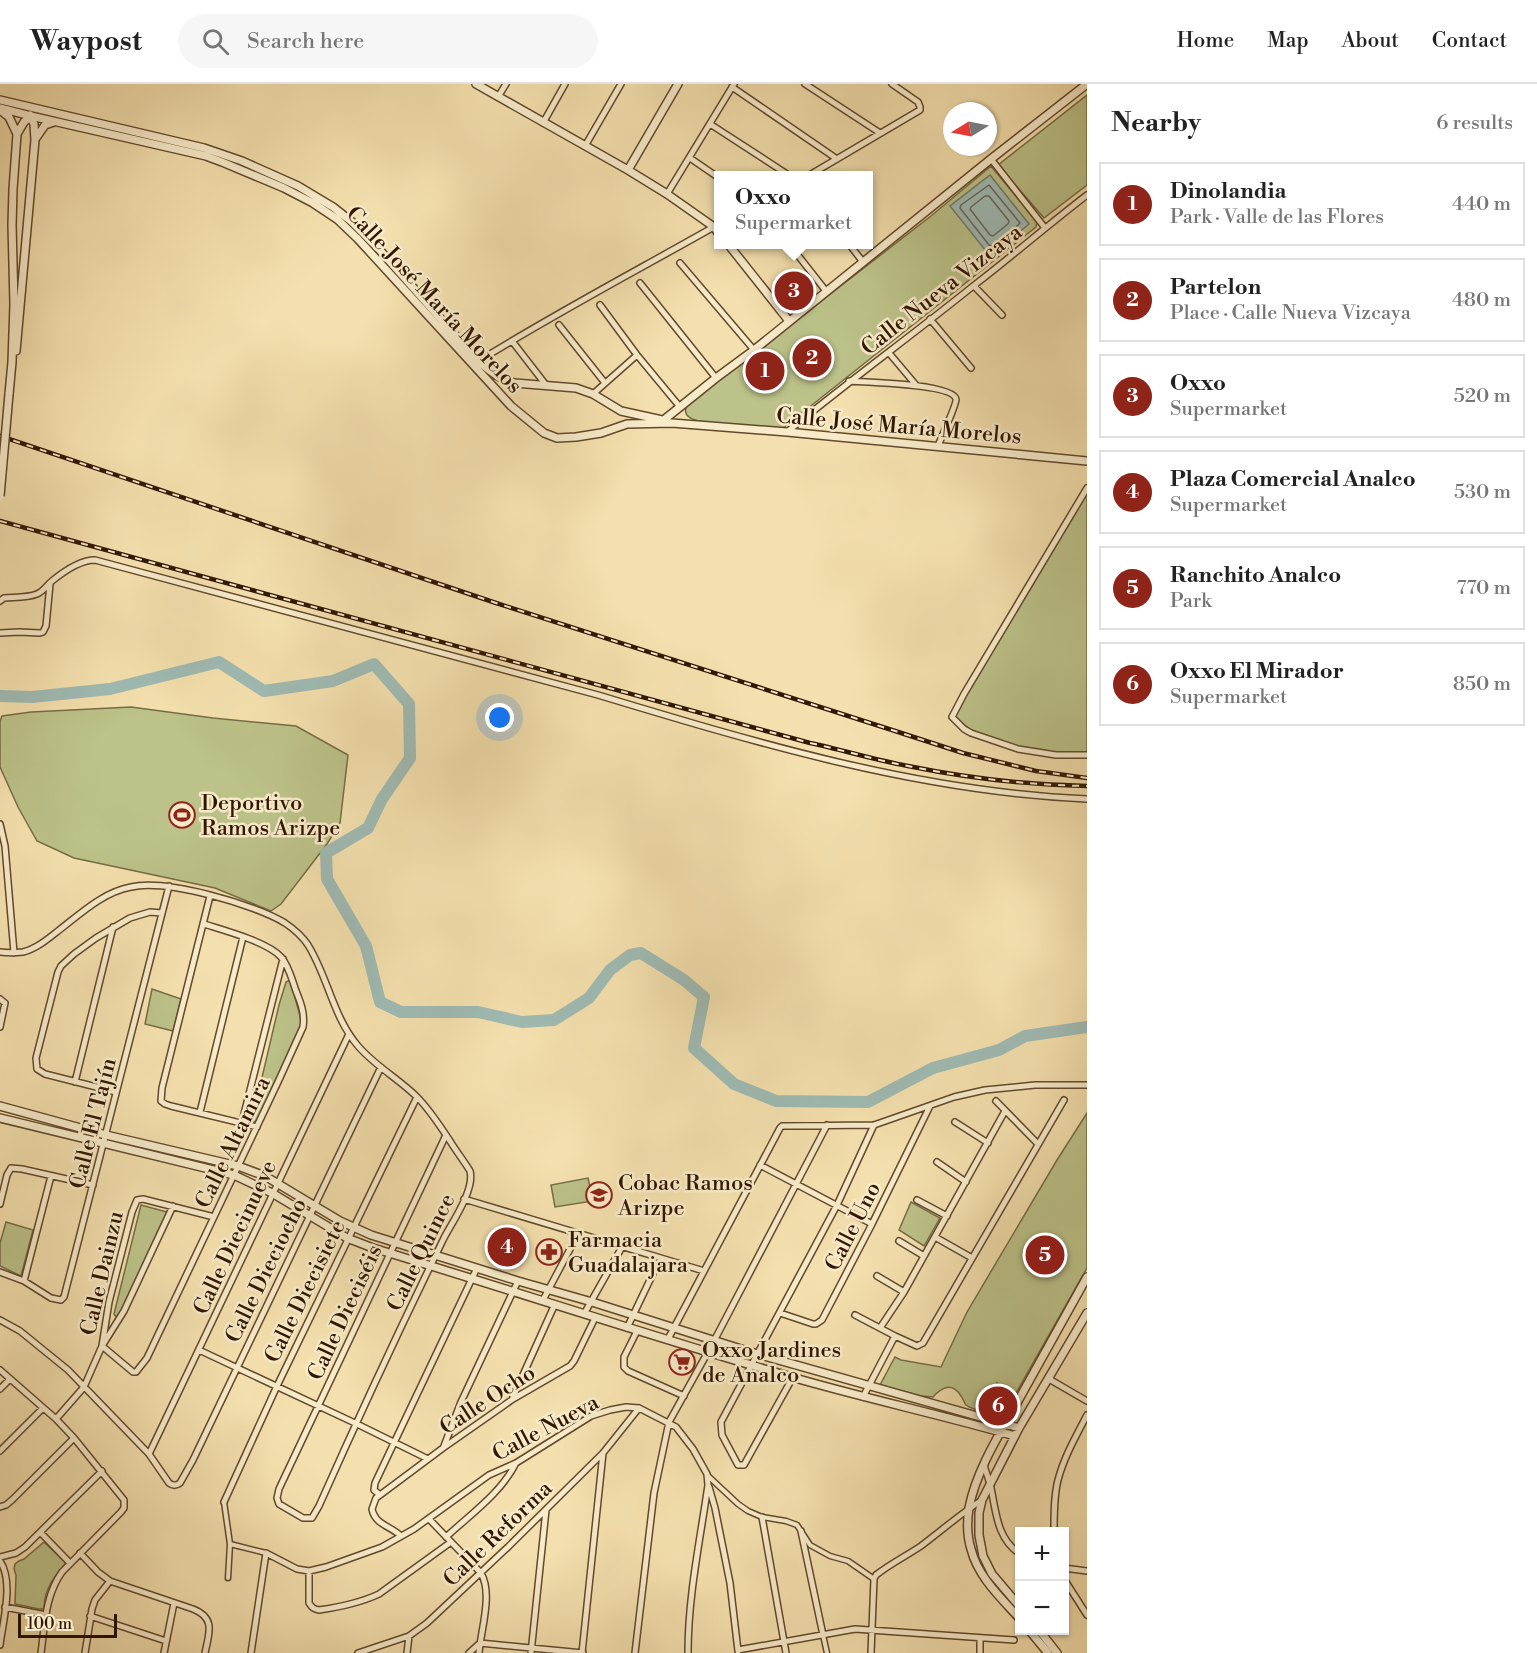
<!DOCTYPE html>
<html lang="en">
<head>
<meta charset="utf-8">
<style>
	:root { --surface:#fff; --page:#f6f6f6; --text:#222; --muted:#767676; --line:#e0e0e0; --accent:#8f2418 }
	body { margin:0; font-family:"Libre Bodoni",serif; background:var(--page); color:var(--text) }
	.controls { position:absolute; right:18px; bottom:18px; display:grid; overflow:hidden; border-radius:0px; box-shadow:0 2px 4px #0004 }
	.controls button { width:54px; height:54px; display:grid; place-items:center; padding:0; border:0; border-bottom:2px solid var(--line); background:var(--surface); color:var(--text); font:30px sans-serif }
	.compass { position:absolute; left:943px; top:18px; width:54px; height:54px; border-radius:50%; background:var(--surface); box-shadow:0 2px 4px #0004; rotate:260deg }
	.scale { position:absolute; left:18px; bottom:15px; width:99px; box-sizing:border-box; padding-left:6px; border:3px solid #311601; border-top:0; font-size:16px; line-height:21px; white-space:nowrap; color:#311601; -webkit-text-stroke:4px #f8ebca; paint-order:stroke }
	.you { position:absolute; left:500px; top:634px; width:21px; height:21px; margin:-15px; border:4px solid #fff; border-radius:50%; background:#1a73e8; box-shadow:0 0 0 9px #1a73e833 }
	.badge { display:grid; place-items:center; width:39px; height:39px; border-radius:50%; background:var(--accent); color:#fff; font-size:20px; font-weight:700 }
	.pin { position:absolute; translate:-50% -50%; border:3px solid #fff; box-shadow:0 2px 6px #0006 }
	.popup { position:absolute; left:714px; top:87px; width:159px; height:78px; box-sizing:border-box; display:grid; place-content:center; border-radius:0px; background:var(--surface); filter:drop-shadow(0 2px 4px #0005); font-size:20px; white-space:nowrap; color:var(--muted) }
	.popup b { font-size:22px; color:var(--text) }
	.popup::after { content:''; position:absolute; left:50%; top:100%; margin-left:-12px; border:12px solid transparent; border-top-color:var(--surface) }
	.list { margin:0; padding:0; list-style:none }
	h2 { display:flex; justify-content:space-between; align-items:center; height:78px; margin:0; padding:0 24px; font-size:26px }
	h2 small { font-size:20px; font-weight:400; color:var(--muted) }
	.list li { display:grid; grid-template-columns:39px 1fr auto; gap:18px; align-items:center; box-sizing:border-box; height:84px; margin:0 12px 12px; padding:0 12px; border:2px solid var(--line); border-radius:0px }
	.list b { display:block; font-size:22px; white-space:nowrap }
	.list p { margin:0; font-size:20px; white-space:nowrap; color:var(--muted) }
	.list em { font-size:20px; font-style:normal; color:var(--muted) }
	.icon { flex:none; width:33px; height:33px; fill:none; stroke:currentColor; stroke-width:2; stroke-linecap:round; stroke-linejoin:round }
	.map { position:relative; flex:none; width:1087px; height:1569px; overflow:hidden }
	header { display:flex; align-items:center; gap:36px; box-sizing:border-box; height:84px; padding:0 30px; background:var(--surface); border-bottom:2px solid var(--line) }
	header strong { font-size:28px }
	nav { display:flex; gap:33px; margin-inline-start:auto; font-size:21px }
	.search { width:420px; height:54px; background:var(--page); display:flex; align-items:center; gap:15px; box-sizing:border-box; padding:0 21px; border-radius:33px; color:var(--muted); font-size:22px }
	main { display:flex }
	aside { flex:1; background:var(--surface) }
	.map>svg:first-child { display:block }
	.green { fill:#bcc289; stroke:#766c45; stroke-width:1.5 }
	.water { fill:#9fbbb4; stroke:#73796c; stroke-width:1.5 }
	.lines { fill:none; stroke-linecap:round; stroke-linejoin:round }
	.shore { stroke:#68685a; stroke-width:1.5 }
	.river { stroke:#9fbbb4; stroke-width:12 }
	.pedestrian-casing { stroke:#62482c; stroke-width:7 }
	.minor-casing { stroke:#62482c; stroke-width:8 }
	.tertiary-casing { stroke:#62482c; stroke-width:10 }
	.pedestrian { stroke:#f8ebca; stroke-width:4 }
	.minor { stroke:#f8ebca; stroke-width:5 }
	.tertiary { stroke:#f8ebca; stroke-width:7 }
	.rail-casing { stroke:#311601; stroke-width:4.5 }
	.rail { stroke:#f8ebca; stroke-width:2; stroke-dasharray:7; stroke-linecap:butt }
	.tertiary-bridge-casing { stroke:#62482c; stroke-width:10; stroke-linecap:butt }
	.tertiary-bridge { stroke:#f8ebca; stroke-width:7 }
	.labels { text-anchor:middle; stroke-width:5; stroke-linejoin:round; paint-order:stroke }
	.street-label { font-size:22px; fill:#311601; stroke:#f8ebca }
	.poi-label { font-size:22px; fill:#311601; stroke:#f8ebca; text-anchor:start }
</style>
</head>
<body>
<header>
<strong>Waypost</strong>
<div class="search"><svg class="icon" aria-label="search" viewBox="0 0 24 24"><circle cx="10" cy="10" r="6"/><path d="M15 15l6 6"/></svg>Search here</div>
<nav><a>Home</a><a>Map</a><a>About</a><a>Contact</a></nav>
</header>
<main>
<div class="map">
<svg width="1087" height="1569" viewBox="0 0 1087 1569">
	<rect width="100%" height="100%" fill="#f4e0ae"/>
	<filter id="stains"><feTurbulence type="fractalNoise" baseFrequency=".00333" numOctaves="4"/><feColorMatrix values="0 0 0 0 .2 0 0 0 0 .09 0 0 0 0 .02 0 0 0 .5 -.17"/></filter>
	<radialGradient id="worn" r=".72"><stop offset=".6" stop-color="#630" stop-opacity="0"/><stop offset="1" stop-color="#630" stop-opacity=".3"/></radialGradient>
	<path class="green" d="M1087,11V101L1044,134L998,81Z
		M991,82L1037,138L1036,143L783,344C766,343 699,342 689,333C684,329 685,325 688,320L931,132Z
		M1087,409V669L1061,670L1024,665L972,647L955,633L960,622Z
		M131,623L213,634L296,642L348,671L340,739L327,760L281,820L271,827L215,804L74,774L37,757L18,723L0,683V637L2,632L31,628Z
		M290,896L302,939L257,1040L252,1036L279,921L286,898Z
		M152,905L181,915L173,947L145,940Z
		M1087,1029V1184L1012,1316L1007,1313V1306L997,1299L985,1325C979,1327 971,1325 966,1321C965,1320 962,1313 961,1312C952,1298 942,1303 933,1313L921,1312L880,1301L895,1273L901,1276L941,1283L967,1228L1057,1076Z
		M588,1094L593,1117L555,1123L551,1101Z
		M911,1118L940,1134L924,1162L899,1146Z
		M141,1121L167,1128L124,1221L117,1234L114,1230Z
		M6,1138L33,1146L21,1192L0,1182V1159Z
		M44,1458L66,1479C54,1493 44,1505 44,1525H39L15,1520L16,1491L14,1485L15,1480L19,1477L24,1475Z"/>
	<path class="water" d="M990,91L1029,140L990,172L950,122Z"/>
	<g class="lines">
		<path class="shore" d="M989,101L1020,139L1018,141L991,162L989,161L960,124L961,121Z
			M985,112H989L1009,137L1008,140L993,152L990,151L970,125L971,123Z"/>
		<path class="river" d="M0,612L32,613L110,605L219,578L264,607L333,597L374,580L409,620L410,674L382,715L368,744L326,769L327,795L366,862L380,918L401,928H478L522,938L554,936L589,914L610,886L630,871L641,869L684,896L704,913L694,964L734,1000L776,1017L868,1018L933,984L999,966L1025,952L1087,943"/>
		<g class="pedestrian-casing">
			<path id="pedestrian" d="M707,1391L738,1420L748,1427L762,1433L786,1437L797,1441L810,1461L830,1472L848,1477L874,1495
				M224,1418L230,1460L228,1494
				M230,1460L266,1469
				M823,1551L827,1569"/>
		</g>
		<g class="minor-casing">
			<path id="minor" d="M805,0L880,49
				M732,3L837,75
				M498,13L506,0
				M543,39L565,0
				M710,40L790,92
				M585,62L621,0
				M690,74L719,94
				M991,75L1045,144
				M808,92L920,26V23L918,18L892,0
				M667,110L734,0
				M789,160L826,207
				M849,160L863,178
				M680,179L754,266
				M640,199L716,294
				M974,202L1002,231
				M600,221L637,271L680,323
				M930,235L971,284
				M559,241L605,299
				M512,257L546,301
				M889,269L916,301
				M477,278C556,229 638,186 719,140
				M849,297C865,298 953,300 956,315C957,320 941,354 938,362
				M593,310L637,271
				M787,348C848,298 911,252 972,203C1011,173 1048,141 1087,111
				M1087,404L964,610L952,633L964,645L971,649L1018,665L1056,671H1087
				M0,517L4,514C14,513 27,514 37,510C44,507 47,501 52,497C63,488 81,476 95,476L598,611C757,659 920,708 1087,715
				M0,549L19,548L40,549L43,548L46,542L50,500
				M0,740L5,762L14,869
				M210,812L162,1004L161,1017L165,1020L171,1022L257,1043
				M0,868C7,869 15,869 23,868C36,865 48,855 58,847C80,830 103,808 131,803C166,795 254,820 285,839C294,845 302,852 308,861C328,893 333,933 358,962C375,982 399,995 417,1013C430,1026 440,1042 450,1057C456,1067 464,1077 470,1087C475,1105 453,1137 444,1154C401,1242 359,1332 319,1422L312,1434H303L279,1420L277,1414L279,1405L446,1051
				M0,915L5,919L0,943
				M75,998L113,843
				M116,1008L45,990L37,985L36,974L58,888L61,882L74,870L96,854L130,834L150,828L162,829
				M996,1017L1038,1060
				M200,1028L243,853
				M242,1038L283,875
				M955,1038L988,1059
				M937,1078L966,1098
				M760,1081L872,1140
				M464,1115L704,1187
				M917,1116L947,1132
				M0,1120L7,1091L11,1084L22,1085L93,1101
				M173,1122L124,1227L102,1262L133,1288H136L147,1274L278,998L303,943C305,930 301,919 296,907C292,896 289,882 281,873C268,858 223,846 204,840
				M935,1153L972,1174
				M899,1157L924,1172
				M0,1188L24,1197L51,1214L61,1216L64,1213L169,802
				M877,1192L904,1208
				M24,1197L51,1092
				M543,1216L578,1150
				M780,1229L813,1240H816L822,1236L872,1140L930,1022
				M584,1230L622,1163
				M855,1231L895,1252L917,1262L923,1259L1064,1016
				M0,1236L20,1247L68,1286L149,1370L169,1399C173,1402 176,1402 180,1399L193,1376L381,983
				M627,1244L660,1175
				M880,1244L904,1208L1005,1027
				M637,1247L624,1273V1283L628,1287L684,1312
				M668,1255L780,1044L782,1042L874,1041L954,1013L985,1006L1035,1001H1087
				M199,1266L357,1340L428,1375
				M0,1286L56,1335L74,1354L124,1416V1424L121,1428L62,1488C45,1512 45,1540 41,1569
				M793,1293L744,1381H738L722,1351L721,1338L837,1121L874,1041
				M1049,1295L1087,1317
				M0,1305L10,1295
				M513,1313L555,1220
				M863,1313L895,1252
				M56,1335L84,1303L102,1262L109,1218L132,1128L137,1116L143,1115L214,1133
				M444,1362L461,1318L518,1197
				M0,1367L43,1324
				M149,1370L349,950
				M984,1381C986,1388 989,1396 991,1404C996,1428 997,1455 1020,1470
				M709,1403L715,1424L730,1499L738,1567
				M380,1411L374,1406L375,1399L477,1184
				M224,1418L277,1302L417,1013
				M0,1423L6,1421L12,1416L74,1354
				M762,1433L786,1569
				M429,1435L481,1489C493,1510 481,1545 479,1569
				M801,1447L823,1551
				M1054,1448C1054,1430 1054,1412 1058,1396C1064,1373 1076,1352 1087,1331
				M41,1449L70,1479
				M401,1452C391,1442 375,1441 372,1425L376,1414L443,1364L513,1315L570,1282L574,1277L595,1234
				M446,1453C471,1430 501,1409 516,1379
				M80,1469L98,1488L110,1497L193,1525C216,1534 209,1549 205,1569
				M0,1473L16,1469L25,1463L102,1387
				M0,1477C14,1498 3,1537 0,1561
				M1064,1484L1087,1487
				M309,1487V1519C312,1524 314,1525 319,1526C340,1523 360,1519 379,1510L451,1458
				M1064,1495L1087,1531
				M5,1523L46,1531
				M90,1532L166,1557
				M738,1566L855,1545L1014,1556
				M85,1569L92,1525L95,1516L110,1497
				M164,1569L174,1519
				M251,1569L266,1469L297,1485L309,1487L326,1483L382,1463L414,1445L489,1391L516,1379L591,1332L610,1326L626,1323L639,1324L676,1343L693,1365L707,1390L708,1401C700,1457 688,1512 688,1569
				M358,1569L409,1552L427,1539L508,1463L603,1369L639,1324
				M407,1569L409,1552
				M469,1569L480,1559L583,1569
				M531,1569L546,1426
				M582,1569L603,1369
				M635,1569L654,1409L669,1338L714,1257L827,1041
				M871,1569L874,1495L876,1491C890,1480 906,1472 921,1462C941,1447 960,1430 982,1416
				M980,1569V1554"/>
		</g>
		<g class="tertiary-casing">
			<path id="tertiary" d="M476,0L628,86L667,110L714,143L719,150
				M0,16L204,64L242,77L298,102L333,123L352,138L378,164L478,277C490,287 500,296 515,299L576,304L593,310L621,327L662,336
				M0,24L31,32L206,72L222,78L284,104L313,119L337,135L358,155L511,322L544,349L557,354L576,353L601,349L627,340L672,339L787,348L1087,377
				M0,26L9,33L17,50
				M36,54L45,41L54,38
				M628,86L678,0
				M728,160L789,237
				M16,267L35,56L34,40L30,31
				M9,310L12,278L14,220L12,141L13,105L17,50L24,38L31,32
				M660,339L716,294L754,266L991,75L1087,0
				M0,1022L106,1051L238,1082L265,1092L340,1137L371,1151L518,1197L592,1218L757,1270L1019,1344
				M0,1034L234,1091L272,1109L347,1154L373,1164C514,1207 654,1253 795,1294C868,1315 942,1331 1015,1352
				M1020,1523L992,1490L983,1472L979,1451V1429L982,1416L1019,1344L1087,1229
				M1020,1535C1001,1514 978,1493 971,1465C967,1452 967,1437 969,1424C976,1387 1000,1349 1018,1317C1041,1275 1064,1234 1087,1193
				M1029,1546L1048,1569
				M1039,1546L1057,1569"/>
		</g>
		<use href="#pedestrian" class="pedestrian"/>
		<use href="#minor" class="minor"/>
		<use href="#tertiary" class="tertiary"/>
		<g class="rail-casing">
			<path id="rail" d="M0,352L496,519L892,646L963,669L1036,687L1087,694
				M0,437L810,659C843,666 875,676 908,682C967,694 1027,701 1087,702"/>
		</g>
		<use href="#rail" class="rail"/>
		<g class="tertiary-bridge-casing">
			<path id="tertiary-bridge" d="M0,412L9,310"/>
		</g>
		<use href="#tertiary-bridge" class="tertiary-bridge"/>
	</g>
	<defs>
		<g id="stadium-ring" transform="scale(1.35)"><circle r="9.5" fill="#f8ebca" stroke="#8f2418" stroke-width="1.5"/><path d="M0-5a6.5 5 0 1 0 0 10a6.5 5 0 1 0 0-10ZM-3.5-1.8h7v3.6h-7Z" fill="#8f2418"/></g>
		<g id="school-ring" transform="scale(1.35)"><circle r="9.5" fill="#f8ebca" stroke="#8f2418" stroke-width="1.5"/><path d="M0-5L7-2L0 1L-7-2ZM-4 1L0 2.5L4 1V4Q0 6-4 4Z" fill="#8f2418"/></g>
		<g id="pharmacy-ring" transform="scale(1.35)"><circle r="9.5" fill="#f8ebca" stroke="#8f2418" stroke-width="1.5"/><path d="M-2-6h4v4h4v4h-4v4h-4v-4h-4v-4h4Z" fill="#8f2418"/></g>
		<g id="supermarket-ring" transform="scale(1.35)"><circle r="9.5" fill="#f8ebca" stroke="#8f2418" stroke-width="1.5"/><path d="M-6-5.5h2.5l.6 2H6L4.5 2H-2.5L-4.4-4H-6ZM-1.5 3.2a1.3 1.3 0 1 0 .1 0ZM3 3.2a1.3 1.3 0 1 0 .1 0Z" fill="#8f2418"/></g>
	</defs>
	<g fill-rule="evenodd">
		<use href="#stadium-ring" x="182" y="731"/>
		<use href="#school-ring" x="599" y="1111"/>
		<use href="#pharmacy-ring" x="549" y="1168"/>
		<use href="#supermarket-ring" x="682" y="1278"/>
	</g>
	<g class="labels">
		<g class="street-label">
			<text transform="translate(941 205) rotate(-38)" y="8">Calle Nueva Vizcaya</text>
			<text transform="translate(435 215) rotate(47)" y="8">Calle José María Morelos</text>
			<text transform="translate(899 341) rotate(5)" y="8">Calle José María Morelos</text>
			<text transform="translate(92 1039) rotate(-76)" y="8">Calle El Tajín</text>
			<text transform="translate(232 1058) rotate(-64)" y="8">Calle Altamira</text>
			<text transform="translate(852 1142) rotate(-63)" y="8">Calle Uno</text>
			<text transform="translate(234 1153) rotate(-65)" y="8">Calle Diecinueve</text>
			<text transform="translate(420 1168) rotate(-64)" y="8">Calle Quince</text>
			<text transform="translate(265 1186) rotate(-64)" y="8">Calle Dieciocho</text>
			<text transform="translate(101 1189) rotate(-77)" y="8">Calle Dainzu</text>
			<text transform="translate(304 1207) rotate(-64)" y="8">Calle Diecisiete</text>
			<text transform="translate(344 1228) rotate(-65)" y="8">Calle Dieciséis</text>
			<text transform="translate(487 1315) rotate(-33)" y="8">Calle Ocho</text>
			<text transform="translate(545 1343) rotate(-28)" y="8">Calle Nueva</text>
			<text transform="translate(497 1449) rotate(-44)" y="8">Calle Reforma</text>
		</g>
		<g class="poi-label">
			<text x="201" y="726">Deportivo<tspan x="201" dy="25">Ramos Arizpe</tspan></text>
			<text x="618" y="1106">Cobac Ramos<tspan x="618" dy="25">Arizpe</tspan></text>
			<text x="568" y="1163">Farmacia<tspan x="568" dy="25">Guadalajara</tspan></text>
			<text x="702" y="1273">Oxxo Jardines<tspan x="702" dy="25">de Analco</tspan></text>
		</g>
	</g>
	<rect width="100%" height="100%" filter="url(#stains)"/>
	<rect width="100%" height="100%" fill="url(#worn)"/>
</svg>
<div class="controls">
<button>+</button>
<button>−</button>
</div>
<svg class="compass" viewBox="-18 -18 36 36"><path d="M0-13l5 13h-10z" fill="#e53935"/><path d="M0 13l5-13h-10z" fill="#767676"/></svg>
<div class="scale">100 m</div>
<div class="you"></div>
<div class="pin badge" style="left:765px;top:287px">1</div>
<div class="pin badge" style="left:812px;top:274px">2</div>
<div class="pin badge" style="left:794px;top:207px">3</div>
<div class="popup"><b>Oxxo</b>Supermarket</div>
<div class="pin badge" style="left:507px;top:1163px">4</div>
<div class="pin badge" style="left:1045px;top:1171px">5</div>
<div class="pin badge" style="left:998px;top:1322px">6</div>
</div>
<aside>
<h2>Nearby<small>6 results</small></h2>
<ul class="list">
<li><span class="badge">1</span><div><b>Dinolandia</b><p>Park · Valle de las Flores</p></div><em>440 m</em></li>
<li><span class="badge">2</span><div><b>Partelon</b><p>Place · Calle Nueva Vizcaya</p></div><em>480 m</em></li>
<li><span class="badge">3</span><div><b>Oxxo</b><p>Supermarket</p></div><em>520 m</em></li>
<li><span class="badge">4</span><div><b>Plaza Comercial Analco</b><p>Supermarket</p></div><em>530 m</em></li>
<li><span class="badge">5</span><div><b>Ranchito Analco</b><p>Park</p></div><em>770 m</em></li>
<li><span class="badge">6</span><div><b>Oxxo El Mirador</b><p>Supermarket</p></div><em>850 m</em></li>
</ul>
</aside>
</main>
</body>
</html>
